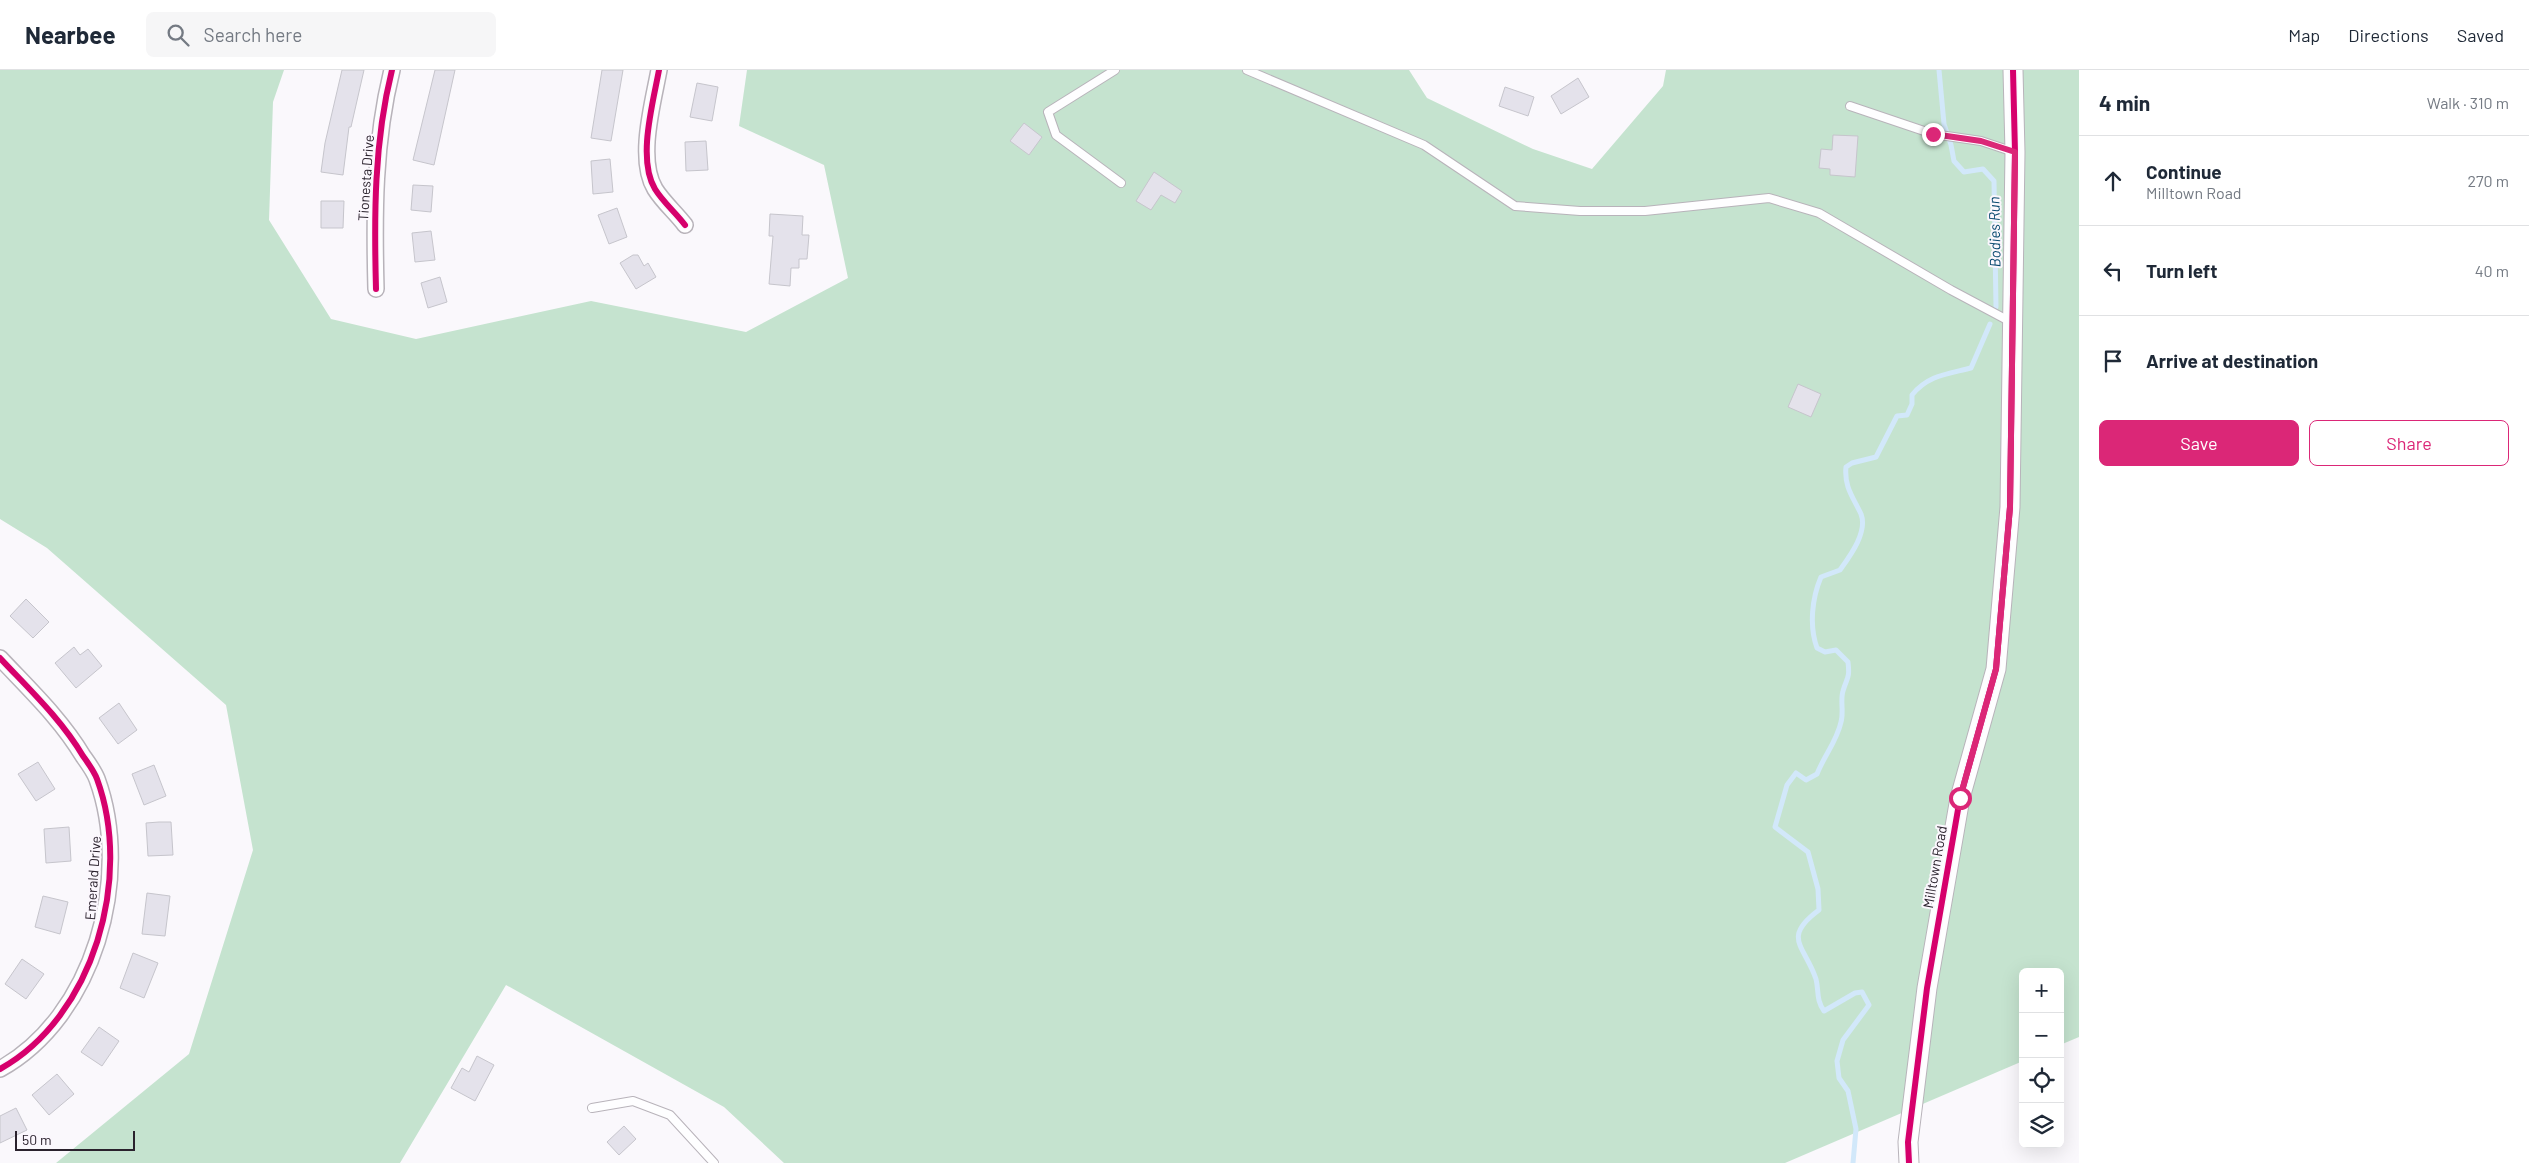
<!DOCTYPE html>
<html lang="en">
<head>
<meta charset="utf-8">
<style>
	:root { --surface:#fff; --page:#f6f6f7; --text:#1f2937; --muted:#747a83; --line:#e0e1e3; --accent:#db2777 }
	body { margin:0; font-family:Barlow,sans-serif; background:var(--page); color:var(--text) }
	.controls { position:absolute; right:15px; bottom:15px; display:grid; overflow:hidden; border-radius:8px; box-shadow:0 5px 20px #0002 }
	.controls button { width:45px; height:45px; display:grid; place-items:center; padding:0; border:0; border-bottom:1px solid var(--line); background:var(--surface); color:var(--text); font:25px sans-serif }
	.scale { position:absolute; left:15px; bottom:12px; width:120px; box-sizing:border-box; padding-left:5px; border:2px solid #2a222d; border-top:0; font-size:14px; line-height:18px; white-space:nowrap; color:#2a222d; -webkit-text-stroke:4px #fbf7fd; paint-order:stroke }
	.stop { position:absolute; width:15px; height:15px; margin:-11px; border:4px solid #db2777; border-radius:50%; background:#fff }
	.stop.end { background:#db2777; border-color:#fff; box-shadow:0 1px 5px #0008 }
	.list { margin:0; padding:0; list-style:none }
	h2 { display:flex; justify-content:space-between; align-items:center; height:65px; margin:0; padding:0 20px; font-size:21px }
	h2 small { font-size:16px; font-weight:400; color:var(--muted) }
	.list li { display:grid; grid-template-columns:32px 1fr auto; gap:15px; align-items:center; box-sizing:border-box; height:90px; padding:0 20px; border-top:1px solid var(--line) }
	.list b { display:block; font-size:19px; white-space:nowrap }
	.list p { margin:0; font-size:16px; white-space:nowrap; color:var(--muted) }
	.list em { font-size:16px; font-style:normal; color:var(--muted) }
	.actions { display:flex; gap:10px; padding:15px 20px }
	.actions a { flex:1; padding:11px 0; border:1px solid var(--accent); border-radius:8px; text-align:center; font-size:18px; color:var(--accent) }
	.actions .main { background:var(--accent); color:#fff }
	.icon { flex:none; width:28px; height:28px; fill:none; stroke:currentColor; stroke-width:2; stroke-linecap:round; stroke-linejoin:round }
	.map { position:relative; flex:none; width:2079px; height:1093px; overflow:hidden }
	header { display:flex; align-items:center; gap:30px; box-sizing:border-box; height:70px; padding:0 25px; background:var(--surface); border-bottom:1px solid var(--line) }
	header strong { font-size:24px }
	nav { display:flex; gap:28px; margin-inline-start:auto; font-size:18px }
	.search { width:350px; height:45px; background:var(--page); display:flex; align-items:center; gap:12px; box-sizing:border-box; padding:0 18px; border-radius:8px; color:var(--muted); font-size:19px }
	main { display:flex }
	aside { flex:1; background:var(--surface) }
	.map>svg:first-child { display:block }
	.forest { fill:#c5e3cf }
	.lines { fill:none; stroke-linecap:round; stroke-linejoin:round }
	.stream { stroke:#d2e8fa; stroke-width:5 }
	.building { fill:#e4e2eb; stroke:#c6c5cc }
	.service-casing { stroke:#b8b3ba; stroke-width:10 }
	.minor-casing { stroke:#b8b3ba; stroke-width:18 }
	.tertiary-casing { stroke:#b8b3ba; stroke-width:21 }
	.service { stroke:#fefeff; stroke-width:8 }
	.minor { stroke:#fefeff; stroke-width:15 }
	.tertiary { stroke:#fefeff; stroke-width:19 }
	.cycleway-casing { stroke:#fbf7fd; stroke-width:9 }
	.cycleway { stroke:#d6006c; stroke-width:6 }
	.route { stroke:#db2777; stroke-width:6 }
	.labels { text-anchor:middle; stroke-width:4; stroke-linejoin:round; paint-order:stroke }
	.street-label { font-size:14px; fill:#2a222d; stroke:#fbf7fd }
	.water-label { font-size:15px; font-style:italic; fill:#05476d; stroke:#fbf7fd }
</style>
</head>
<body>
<header>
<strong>Nearbee</strong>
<div class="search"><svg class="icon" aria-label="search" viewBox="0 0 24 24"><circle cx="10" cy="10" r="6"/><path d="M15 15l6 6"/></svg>Search here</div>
<nav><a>Map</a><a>Directions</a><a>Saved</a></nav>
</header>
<main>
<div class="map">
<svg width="2079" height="1093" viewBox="0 0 2079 1093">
	<rect width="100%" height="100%" fill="#faf8fc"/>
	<path class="forest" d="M0,0H284L273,32L269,150L331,249L416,269L591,231L746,262L848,208L824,95L739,56L747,0H1409L1427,28L1533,79L1592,99L1663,16L1666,0H2079V967L2060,975V902H2023V991L1785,1093H784L724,1037L506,915L400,1093H56L189,984L253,780L226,635L47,478L0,449Z"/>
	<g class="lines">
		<path class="stream" d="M1939,0L1944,54L1951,75L1954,91L1964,102L1983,99L1994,111L1996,237
			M1853,1093L1856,1059L1848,1021L1839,1008L1837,991L1843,970L1869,935L1862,922L1855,923L1824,941C1816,930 1819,921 1816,909C1805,876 1781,868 1819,840L1818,819L1808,782L1775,757L1787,715L1796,703L1806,710L1817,704C1824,686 1837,671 1841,652C1844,642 1840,630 1843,621C1847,607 1850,609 1848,592L1836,580L1825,582L1817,578C1809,556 1812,528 1821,507L1840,500C1850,486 1868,462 1861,444C1853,427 1844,417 1846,397L1852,393L1876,387L1897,346L1907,345L1912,334V325C1928,305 1948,304 1971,298L1990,254"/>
	</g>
	<path class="building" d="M342,0H364L351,57H349L343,105L321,102L325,73Z
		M435,0H455L434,95L413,90Z
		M602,0H623L611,71L591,68Z
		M1578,8L1589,27L1561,44L1551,26Z
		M697,13L718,17L712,51L690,47Z
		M1505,17L1534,27L1528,46L1499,36Z
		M1024,53L1042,67L1029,85L1010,71Z
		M1833,65L1858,66L1855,107L1830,105V99L1819,98L1821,79L1832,80Z
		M706,71L708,100L686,101L685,72Z
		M610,89L613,122L593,124L591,91Z
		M1154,102L1182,121L1175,133L1161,125L1151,140L1136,131Z
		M413,115L433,116L431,142L411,140Z
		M321,131H344L343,158H321Z
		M617,138L627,167L609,174L598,145Z
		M770,144L803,146L802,165H809L807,189H799V198H791L790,216L769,214L773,166H769Z
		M431,161L435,190L415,192L412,163Z
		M633,185H638L644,196L648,193L656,207L636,219L620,193Z
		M440,207L447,232L428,238L421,213Z
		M1798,314L1821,324L1811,347L1788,337Z
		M26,529L49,552L33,568L10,546Z
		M74,577L80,585L88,579L102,596L76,618L55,593Z
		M119,633L137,660L118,674L99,648Z
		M38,692L55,719L36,731L18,704Z
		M154,695L166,726L144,735L132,704Z
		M159,752H171L173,785L148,786L146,753Z
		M69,757L71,791L46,793L44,759Z
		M147,823L170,826L165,866L142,864Z
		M43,826L68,832L60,864L35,857Z
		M133,883L158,893L144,928L120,918Z
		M22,889L44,904L26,929L5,914Z
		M99,957L119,971L102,996L81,982Z
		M477,986L494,995L475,1031L451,1018L462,998L469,1002Z
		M57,1004L74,1024L49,1045L32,1025Z
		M16,1038L27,1060L0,1073V1046Z
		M624,1056L636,1069L619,1085L607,1072Z"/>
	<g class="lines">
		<g class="service-casing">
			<path id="service" d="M1115,0L1048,42L1056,65L1121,113
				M1247,0L1424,75L1515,136L1580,141H1645L1769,128L1819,143L1951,220L2011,252
				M1850,36L1933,64L1981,71L2014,82
				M592,1038L633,1031L670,1045L714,1093"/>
		</g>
		<g class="minor-casing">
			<path id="minor" d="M659,0C653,33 637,89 655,119C663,132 676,143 685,155
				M376,219C374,145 374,72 392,0
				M0,588C29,619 61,649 83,686C88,693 94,701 97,709C133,807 94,947 0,999"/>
		</g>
		<g class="tertiary-casing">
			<path id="tertiary" d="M1909,1093L1908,1072L1927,918L1960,728L1996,599L2010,437L2015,82L2013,0"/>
		</g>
		<use href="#service" class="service"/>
		<use href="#minor" class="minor"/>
		<use href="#tertiary" class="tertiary"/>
		<g class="cycleway-casing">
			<path id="cycleway" d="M659,0C653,33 637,89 655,119C663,132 676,143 685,155
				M376,219C374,145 374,72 392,0
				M0,588C29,619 61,649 83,686C88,693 94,701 97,709C133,807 94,947 0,999
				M1909,1093L1908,1072L1927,918L1960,728L1996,599L2010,437L2015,82L2013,0"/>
		</g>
		<use href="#cycleway" class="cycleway"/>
	</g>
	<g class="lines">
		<path class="route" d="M1933,64L1981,71L2015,82L2010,437L1996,599L1960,728"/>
	</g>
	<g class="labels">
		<g class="street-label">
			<text transform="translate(366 108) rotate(-86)" y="5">Tionesta Drive</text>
			<text transform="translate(1935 797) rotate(-80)" y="5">Milltown Road</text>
			<text transform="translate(93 808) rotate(-86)" y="5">Emerald Drive</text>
		</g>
		<g class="water-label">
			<text transform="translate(1995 162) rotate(-91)" y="5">Bodies Run</text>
		</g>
	</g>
</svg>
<div class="controls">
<button>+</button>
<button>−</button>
<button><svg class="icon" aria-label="locate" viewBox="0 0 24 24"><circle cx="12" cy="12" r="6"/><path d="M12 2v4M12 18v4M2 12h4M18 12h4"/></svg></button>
<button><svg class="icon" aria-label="layers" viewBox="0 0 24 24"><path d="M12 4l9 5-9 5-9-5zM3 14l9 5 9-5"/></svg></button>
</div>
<div class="scale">50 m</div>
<div class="stop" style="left:1960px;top:728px"></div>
<div class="stop end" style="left:1933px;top:64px"></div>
</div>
<aside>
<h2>4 min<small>Walk · 310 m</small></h2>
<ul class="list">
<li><svg class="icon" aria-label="ahead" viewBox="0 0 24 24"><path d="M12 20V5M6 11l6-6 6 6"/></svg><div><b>Continue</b><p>Milltown Road</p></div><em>270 m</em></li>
<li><svg class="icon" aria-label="left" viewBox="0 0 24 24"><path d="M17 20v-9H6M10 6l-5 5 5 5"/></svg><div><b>Turn left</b></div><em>40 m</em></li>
<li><svg class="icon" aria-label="arrive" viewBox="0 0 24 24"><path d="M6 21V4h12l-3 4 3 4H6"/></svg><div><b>Arrive at destination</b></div></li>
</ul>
<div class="actions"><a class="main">Save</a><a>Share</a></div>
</aside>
</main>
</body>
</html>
